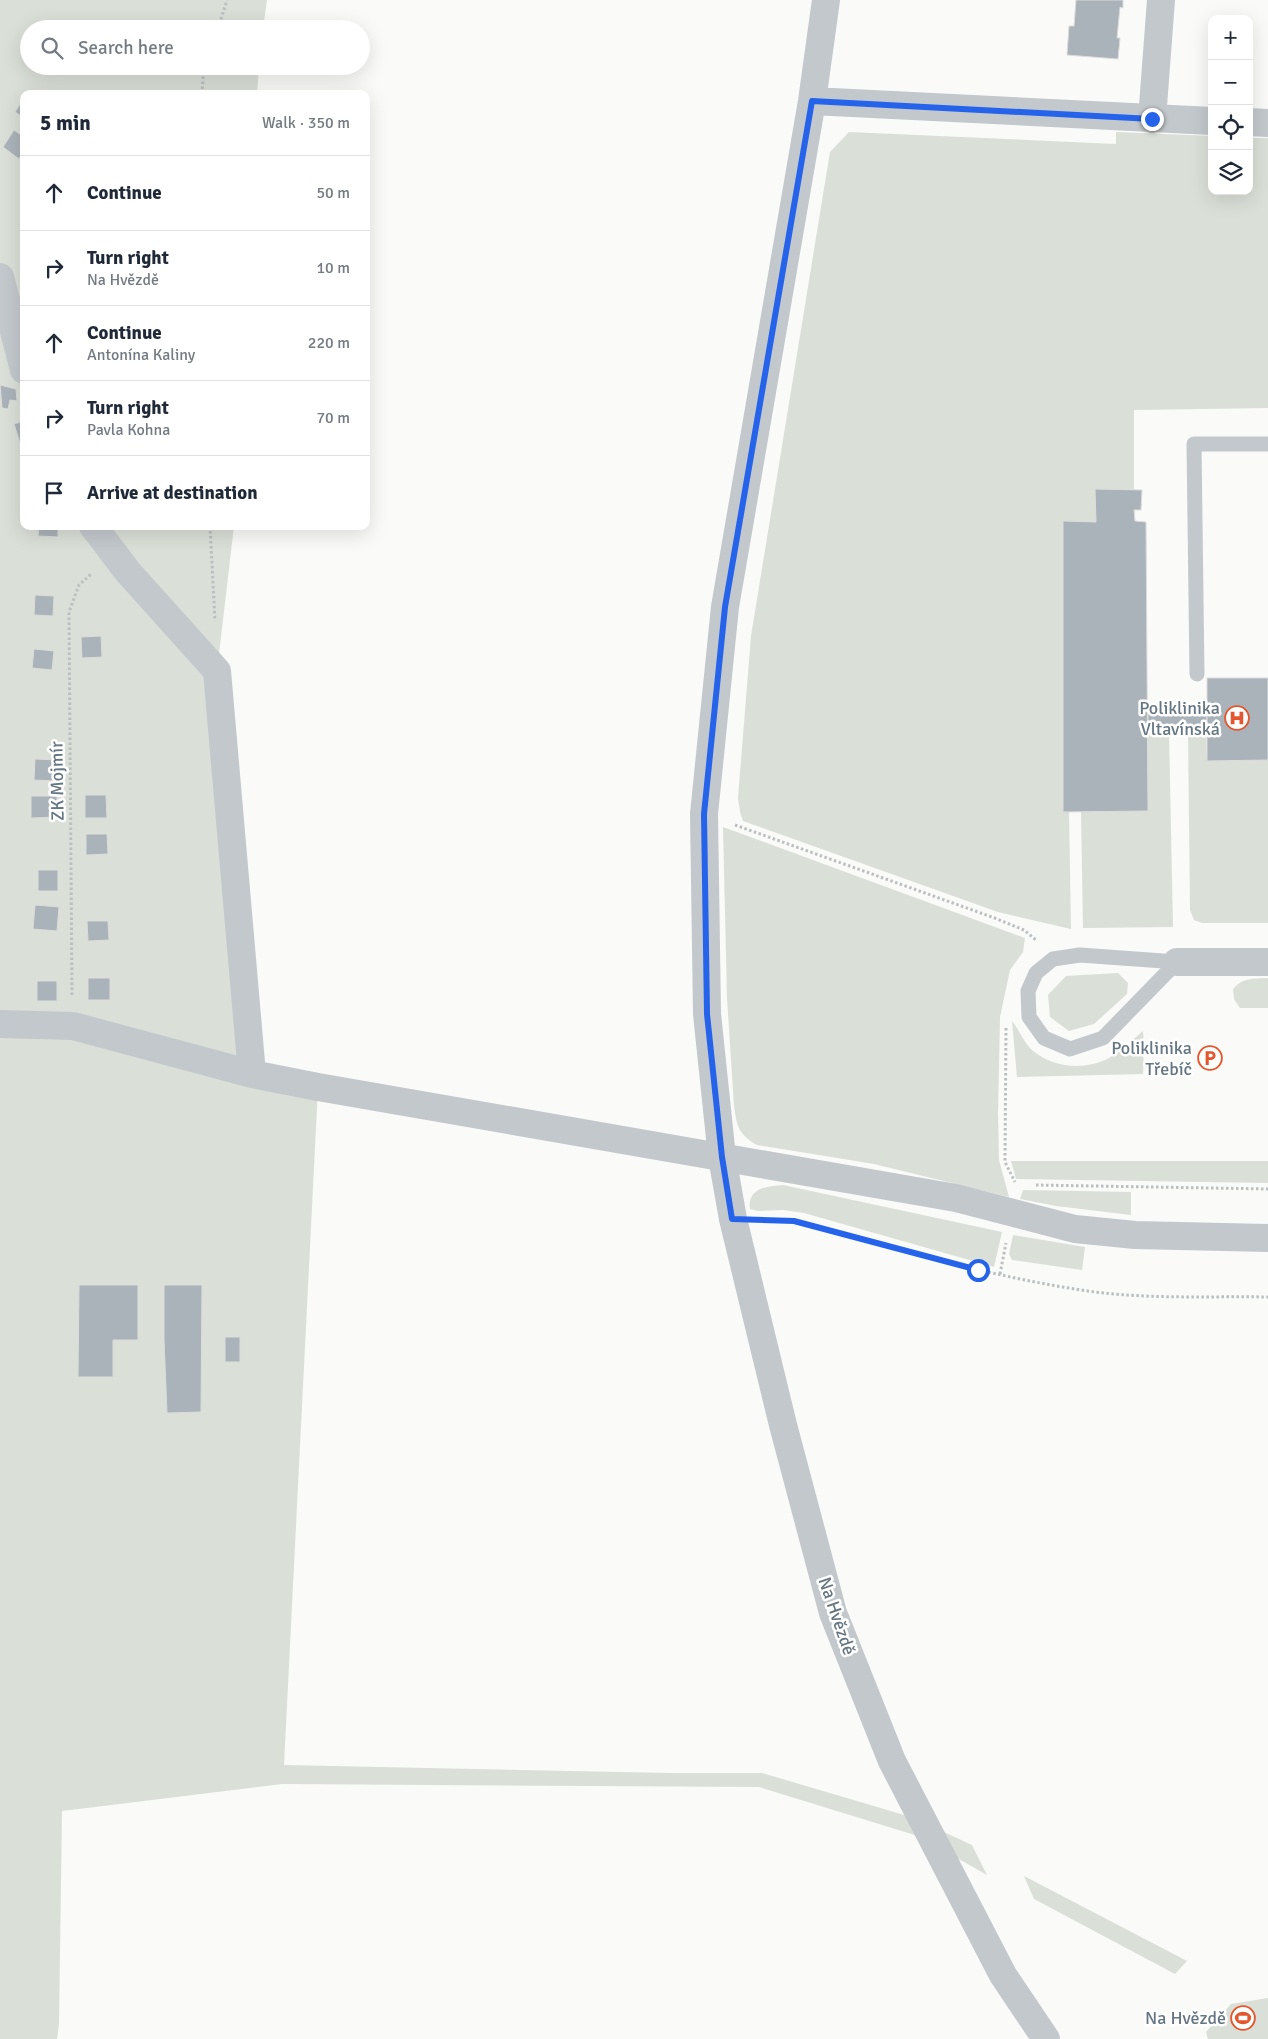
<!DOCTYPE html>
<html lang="en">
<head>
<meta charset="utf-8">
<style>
	:root { --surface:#fff; --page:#f6f6f7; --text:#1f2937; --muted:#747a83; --line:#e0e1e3 }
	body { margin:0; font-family:Signika,sans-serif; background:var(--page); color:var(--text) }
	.controls { position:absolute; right:15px; top:15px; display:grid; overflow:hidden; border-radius:10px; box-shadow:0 5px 20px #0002 }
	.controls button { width:45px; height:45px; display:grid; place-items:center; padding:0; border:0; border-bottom:1px solid var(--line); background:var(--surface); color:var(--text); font:25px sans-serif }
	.stop { position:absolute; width:15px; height:15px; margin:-11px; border:4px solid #2563eb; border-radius:50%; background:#fff }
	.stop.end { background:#2563eb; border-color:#fff; box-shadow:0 1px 5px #0008 }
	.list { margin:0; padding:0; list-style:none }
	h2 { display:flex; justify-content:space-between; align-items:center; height:65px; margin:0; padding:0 20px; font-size:21px }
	h2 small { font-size:16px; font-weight:400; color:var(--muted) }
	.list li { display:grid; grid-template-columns:32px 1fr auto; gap:15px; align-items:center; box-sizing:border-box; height:75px; padding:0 20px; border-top:1px solid var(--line) }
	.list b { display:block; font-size:19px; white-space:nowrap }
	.list p { margin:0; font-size:16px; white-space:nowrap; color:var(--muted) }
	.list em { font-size:16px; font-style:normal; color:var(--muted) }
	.icon { flex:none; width:28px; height:28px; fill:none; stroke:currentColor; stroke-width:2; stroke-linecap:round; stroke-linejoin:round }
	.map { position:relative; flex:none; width:1268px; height:2039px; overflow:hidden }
	.search { position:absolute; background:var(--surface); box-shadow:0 5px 20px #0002; left:20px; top:20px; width:350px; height:55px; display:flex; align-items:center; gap:12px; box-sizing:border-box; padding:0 18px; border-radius:28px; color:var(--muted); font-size:19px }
	.panel { position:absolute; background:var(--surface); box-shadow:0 5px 20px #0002; left:20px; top:90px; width:350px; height:440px; border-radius:10px }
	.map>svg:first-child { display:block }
	.green { fill:#dadfd7 }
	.building { fill:#aab3b9; stroke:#dcdcda }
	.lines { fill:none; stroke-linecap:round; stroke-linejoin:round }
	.path { stroke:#bbbfc2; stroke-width:3; stroke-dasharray:2.5 2.5; stroke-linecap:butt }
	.service { stroke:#c3c8cc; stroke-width:15 }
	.minor { stroke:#c3c8cc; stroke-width:28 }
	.route { stroke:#2563eb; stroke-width:6 }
	.labels { text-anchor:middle; stroke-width:5; stroke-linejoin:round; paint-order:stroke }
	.poi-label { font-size:18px; fill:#657683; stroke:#fff; text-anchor:end }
	.street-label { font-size:18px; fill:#657683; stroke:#fff }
</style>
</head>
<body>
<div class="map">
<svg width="1268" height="2039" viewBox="0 0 1268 2039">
	<rect width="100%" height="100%" fill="#fafaf8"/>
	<path class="green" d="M0,0H267L263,29H29V66H259L257,94H24V526H234L217,671L252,1074L318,1087L284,1765L670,1773H762L911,1817L972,1845L987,1875L918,1836L759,1787L282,1784L62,1811L59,2024L57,2039H0Z
		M849,132L1116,144V132L1212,136V191H1249V138H1268V408L1134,410V489H1095L1096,522L1063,521V812H1069L1071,929L998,912L743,821L740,812L738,798L751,636L830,152Z
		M1188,733H1206L1207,761L1268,760V923H1202L1194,920L1190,910Z
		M1148,734H1169L1173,927L1083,928L1081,812L1147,811Z
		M723,827L1025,938L1023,952L1010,970L1000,1017L998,1113L999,1160L1009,1197L874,1164L757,1145C738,1134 737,1126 734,1106L727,998Z
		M1118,973L1128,983L1127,994L1094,1024L1069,1031L1050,1017L1048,995L1066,976Z
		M1268,978V1008H1240L1234,999L1233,989C1244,977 1253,979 1268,978Z
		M1012,1021C1019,1030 1024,1043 1032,1050C1053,1068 1084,1071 1109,1058C1121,1051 1132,1040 1143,1031L1144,1044L1143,1074L1017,1077Z
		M1011,1161H1268V1183L1016,1179Z
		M783,1185L1002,1232L994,1267L804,1213L783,1210L758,1211L750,1209C747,1188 768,1186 783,1185Z
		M1023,1190L1131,1192V1215L1056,1206L1020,1199Z
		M1013,1235L1085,1247L1082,1270L1012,1260L1009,1254Z
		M1024,1876L1187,1961L1175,1974L1034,1899Z
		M1268,1998V2039H1208L1206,2032L1231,2004Z"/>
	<path class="building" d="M1076,0H1123V8L1120,7L1117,38H1120L1118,59L1067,55L1069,26H1074Z
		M24,98V118L15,112Z
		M14,130L24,137V151L19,159L3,147Z
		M0,385L16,389L17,401L10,400L8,409L2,408Z
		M24,421V442L20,443L14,424Z
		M1095,489L1142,490L1141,510H1134L1135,521L1146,522L1148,811L1063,812V521L1096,522Z
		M39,526H58V537L38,536Z
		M35,595L54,596L53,616L34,615Z
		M101,636L102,657L82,658L81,637Z
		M34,649L54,651L52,670L32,668Z
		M1207,678H1268V760L1207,761Z
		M1207,704L1206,733L1148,734V705Z
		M35,759L56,760V781L34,780Z
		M85,795H106L107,818H85Z
		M31,796H57V817L31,818Z
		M86,834H107L108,854L86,855Z
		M38,870H58V891H38Z
		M35,905L59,907L57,931L33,929Z
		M87,921H108L109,940L88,941Z
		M88,978H110V1000H88Z
		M37,981H57V1001H37Z
		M79,1285H138V1340H113V1377H78Z
		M164,1285H202L201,1412L167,1413L164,1339Z
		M225,1337H240V1362H225Z"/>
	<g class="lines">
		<path class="path" d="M218,29L227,0
			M202,94L203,78L207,66
			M210,526L215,621
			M735,825L992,917L1024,930L1036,940
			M72,995L69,612L79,585L91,574
			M1006,1028L1005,1162L1015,1182
			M1036,1185L1268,1189
			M765,1220L794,1221C887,1246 980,1274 1075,1289C1138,1300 1204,1296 1268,1297
			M1000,1274L1006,1243"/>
		<path class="service" d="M1197,674L1194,444H1268
			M1080,955L1177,962L1103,1038L1070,1049L1044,1038L1029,1017L1028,991L1036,973L1053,959Z"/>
		<path class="minor" d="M826,0L812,101L725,607L704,814L707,1014L722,1157L733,1219L783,1425L833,1613L892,1761L1003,1975L1046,2039
			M812,101L1212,121
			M1152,119L1161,0
			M1249,122L1268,123
			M0,277L24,370
			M93,526L128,572L217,671L252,1074
			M1177,962H1268
			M0,1024L73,1026L252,1074L318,1087L956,1198L1075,1229L1135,1235L1268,1238"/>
	</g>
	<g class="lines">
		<path class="route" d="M978,1270L794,1221L732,1219L722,1157L707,1014L704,814L725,607L812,101L1152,119"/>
	</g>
	<defs>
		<g id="hospital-ring" transform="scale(1.25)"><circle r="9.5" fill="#fff" stroke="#e4572e" stroke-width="1.5"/><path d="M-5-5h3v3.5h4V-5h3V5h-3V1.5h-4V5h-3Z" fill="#e4572e"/></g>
		<g id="parking-ring" transform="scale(1.25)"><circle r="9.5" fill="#fff" stroke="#e4572e" stroke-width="1.5"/><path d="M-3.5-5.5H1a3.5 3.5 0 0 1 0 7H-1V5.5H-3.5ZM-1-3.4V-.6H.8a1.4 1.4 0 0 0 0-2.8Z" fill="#e4572e"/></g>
		<g id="stadium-ring" transform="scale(1.25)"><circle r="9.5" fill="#fff" stroke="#e4572e" stroke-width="1.5"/><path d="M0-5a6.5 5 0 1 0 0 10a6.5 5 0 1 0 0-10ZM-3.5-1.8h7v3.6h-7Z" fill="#e4572e"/></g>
	</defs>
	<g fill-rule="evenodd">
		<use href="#hospital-ring" x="1237" y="718"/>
		<use href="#parking-ring" x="1210" y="1058"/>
		<use href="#stadium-ring" x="1243" y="2018"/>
	</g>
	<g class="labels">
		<g class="poi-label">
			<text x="1220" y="714">Poliklinika<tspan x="1220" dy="21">Vltavínská</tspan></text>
			<text x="1192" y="1054">Poliklinika<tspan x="1192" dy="21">Třebíč</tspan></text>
			<text x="1226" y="2024">Na Hvězdě</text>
		</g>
		<g class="street-label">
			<text transform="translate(57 781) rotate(-91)" y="6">ZK Mojmír</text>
			<text transform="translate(837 1616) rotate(71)" y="6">Na Hvězdě</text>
		</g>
	</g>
</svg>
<div class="controls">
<button>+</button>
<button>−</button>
<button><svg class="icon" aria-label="locate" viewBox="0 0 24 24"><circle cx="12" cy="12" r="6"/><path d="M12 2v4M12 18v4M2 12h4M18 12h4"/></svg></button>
<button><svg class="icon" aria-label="layers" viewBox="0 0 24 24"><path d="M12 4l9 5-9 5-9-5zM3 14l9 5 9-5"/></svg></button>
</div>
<div class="stop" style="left:978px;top:1270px"></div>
<div class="stop end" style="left:1152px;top:119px"></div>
<div class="search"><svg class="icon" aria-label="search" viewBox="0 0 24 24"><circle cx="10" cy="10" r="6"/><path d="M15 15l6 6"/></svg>Search here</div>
<section class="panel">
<h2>5 min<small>Walk · 350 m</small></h2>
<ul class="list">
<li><svg class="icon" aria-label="ahead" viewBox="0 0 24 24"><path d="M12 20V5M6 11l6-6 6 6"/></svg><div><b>Continue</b></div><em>50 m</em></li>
<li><svg class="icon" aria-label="right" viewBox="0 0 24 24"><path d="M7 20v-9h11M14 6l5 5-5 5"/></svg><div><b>Turn right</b><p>Na Hvězdě</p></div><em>10 m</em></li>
<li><svg class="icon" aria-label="ahead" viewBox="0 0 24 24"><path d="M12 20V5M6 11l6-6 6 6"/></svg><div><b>Continue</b><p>Antonína Kaliny</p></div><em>220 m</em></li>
<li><svg class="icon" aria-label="right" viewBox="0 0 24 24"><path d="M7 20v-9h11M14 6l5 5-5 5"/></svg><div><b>Turn right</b><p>Pavla Kohna</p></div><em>70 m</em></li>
<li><svg class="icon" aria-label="arrive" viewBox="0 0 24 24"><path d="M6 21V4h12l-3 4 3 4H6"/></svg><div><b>Arrive at destination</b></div></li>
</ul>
</section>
</div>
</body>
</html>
